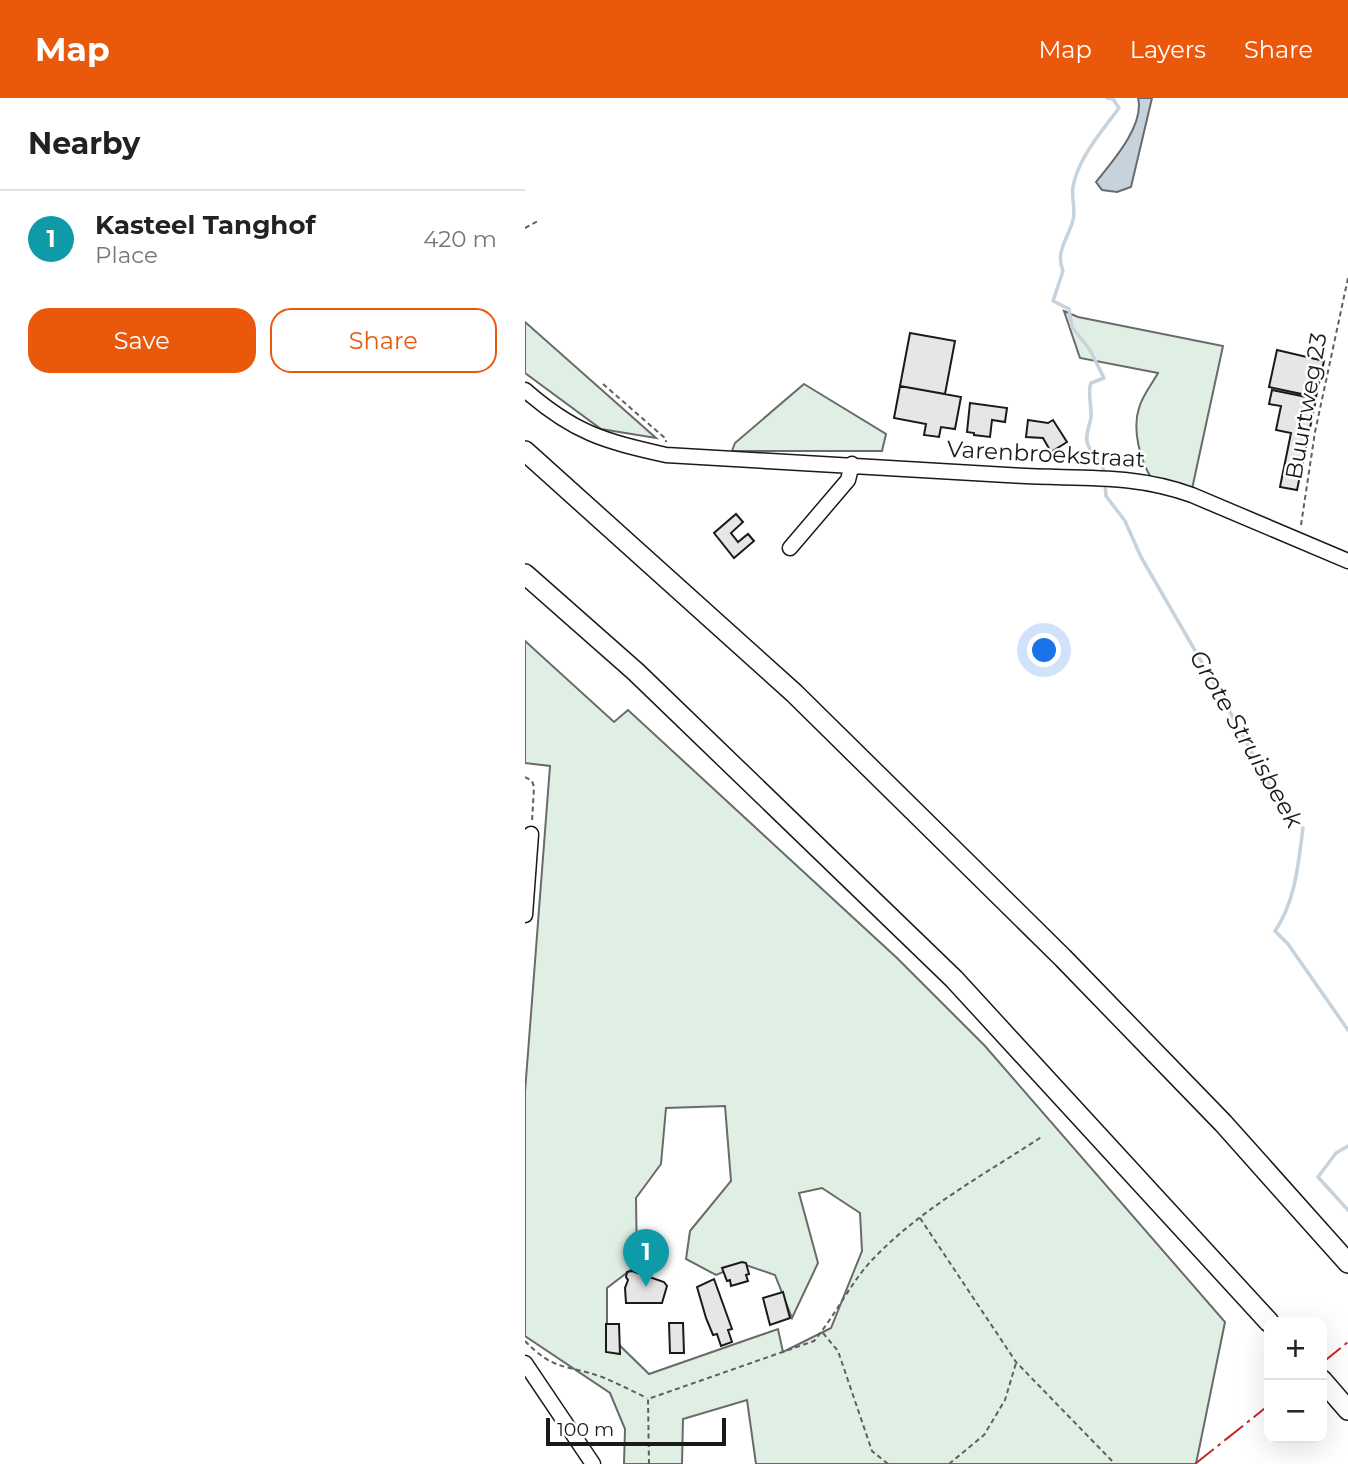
<!DOCTYPE html>
<html lang="en">
<head>
<meta charset="utf-8">
<style>
	:root { --surface:#fff; --page:#f6f6f6; --text:#222; --muted:#767676; --line:#e0e0e0; --accent:#ea580c }
	body { margin:0; font-family:Montserrat,sans-serif; background:var(--page); color:var(--text) }
	.controls { position:absolute; right:21px; bottom:21px; display:grid; overflow:hidden; border-radius:14px; box-shadow:0 7px 28px #0002 }
	.controls button { width:63px; height:63px; display:grid; place-items:center; padding:0; border:0; border-bottom:2px solid var(--line); background:var(--surface); color:var(--text); font:35px sans-serif }
	.scale { position:absolute; left:21px; bottom:18px; width:180px; box-sizing:border-box; padding-left:7px; border:4px solid #1a1a1a; border-top:0; font-size:19px; line-height:24px; white-space:nowrap; color:#1a1a1a; -webkit-text-stroke:5px #fff; paint-order:stroke }
	.you { position:absolute; left:520px; top:553px; width:24px; height:24px; margin:-18px; border:5px solid #fff; border-radius:50%; background:#1a73e8; box-shadow:0 0 0 10px #1a73e833 }
	.badge { display:grid; place-items:center; width:46px; height:46px; border-radius:50%; background:var(--accent); color:#fff; font-size:23px; font-weight:700 }
	.pin { position:absolute; translate:-50% -58px; filter:drop-shadow(0 2px 4px #0008) }
	.pin::after { content:''; position:absolute; top:37px; width:24px; height:21px; background:inherit; clip-path:polygon(0 0,100% 0,50% 100%) }
	.list { margin:0; padding:0; list-style:none }
	h2 { display:flex; justify-content:space-between; align-items:center; height:91px; margin:0; padding:0 28px; font-size:30px }
	h2 small { font-size:23px; font-weight:400; color:var(--muted) }
	.list li { display:grid; grid-template-columns:46px 1fr auto; gap:21px; align-items:center; box-sizing:border-box; height:98px; padding:0 28px; border-top:2px solid var(--line) }
	.list b { display:block; font-size:26px; white-space:nowrap }
	.list p { margin:0; font-size:23px; white-space:nowrap; color:var(--muted) }
	.list em { font-size:23px; font-style:normal; color:var(--muted) }
	.actions { display:flex; gap:14px; padding:21px 28px }
	.actions a { flex:1; padding:16px 0; border:2px solid var(--accent); border-radius:21px; text-align:center; font-size:24px; color:var(--accent) }
	.actions .main { background:var(--accent); color:#fff }
	.map { position:relative; flex:none; width:823px; height:1366px; overflow:hidden }
	header { display:flex; align-items:center; gap:42px; box-sizing:border-box; height:98px; padding:0 35px; background:var(--accent); color:#fff }
	header strong { font-size:33px }
	nav { display:flex; gap:38px; margin-inline-start:auto; font-size:24px }
	main { display:flex }
	aside { flex:1; background:var(--surface) }
	.map>svg:first-child { display:block }
	.green { fill:#e0efe3; stroke:#6a6a6a; stroke-width:2; fill-rule:evenodd }
	.water { fill:#c6d2dc; stroke:#6a6a6a; stroke-width:2 }
	.lines { fill:none; stroke-linecap:round; stroke-linejoin:round }
	.stream { stroke:#c6d2dc; stroke-width:3.5 }
	.building { fill:#e6e6e6; stroke:#1a1a1a; stroke-width:2 }
	.minor-casing { stroke:#1a1a1a; stroke-width:17 }
	.highway-casing { stroke:#1a1a1a; stroke-width:22 }
	.path { stroke:#5f5f5f; stroke-width:2; stroke-dasharray:5 3.5; stroke-linecap:butt }
	.minor { stroke:#fff; stroke-width:14 }
	.highway { stroke:#fff; stroke-width:19 }
	.power { stroke:#c62828; stroke-width:2; stroke-dasharray:24 5 3.5 5; stroke-linecap:butt }
	.labels { text-anchor:middle; stroke-width:5; stroke-linejoin:round; paint-order:stroke }
	.street-label { font-size:23px; fill:#1a1a1a; stroke:#fff }
	.water-label { font-size:24px; font-style:italic; fill:#1a1a1a; stroke:#fff }
</style>
</head>
<body>
<header>
<strong>Map</strong>
<nav><a>Map</a><a>Layers</a><a>Share</a></nav>
</header>
<main>
<aside>
<h2>Nearby<small></small></h2>
<ul class="list">
<li><span class="badge" style="background:#0f9aa8">1</span><div><b>Kasteel Tanghof</b><p>Place</p></div><em>420 m</em></li>
</ul>
<div class="actions"><a class="main">Save</a><a>Share</a></div>
</aside>
<div class="map">
<svg width="823" height="1366" viewBox="0 0 823 1366">
	<rect width="100%" height="100%" fill="#fff"/>
	<path class="green" d="M539,213L553,219L698,248L667,391L627,381C615,363 607,331 614,310C617,298 627,286 633,275L555,260Z
		M0,224L131,340L76,331L0,275Z
		M279,286L361,336L357,353H207L210,345Z
		M0,543L89,624L103,612L372,860L460,948L700,1224L671,1366H231L222,1302L158,1321L157,1366H99L100,1331L85,1295L0,1238V994L25,668L0,665ZM200,1008L206,1083L165,1133L161,1161L191,1177L218,1166L250,1177L267,1220L293,1165L274,1095L297,1090L335,1115L337,1153L306,1230L258,1254L253,1231L124,1276L82,1235V1190L112,1167L111,1100L136,1066L141,1010Z"/>
	<path class="water" d="M613,0H627L606,89L592,94L577,92L571,84C587,64 620,27 613,0Z"/>
	<g class="lines">
		<path class="stream" d="M580,376C577,364 568,358 563,347C559,338 565,328 566,319C567,308 562,294 566,285L579,280L565,252L547,229L544,211L528,203L538,173C530,153 543,141 548,122C551,112 546,100 548,89C553,60 577,33 594,10L588,1L582,0
			M580,386L581,398L600,423L616,459L698,601L745,688L778,730C773,766 771,802 750,833L763,846L823,932
			M823,1048L811,1055L793,1079L823,1112"/>
	</g>
	<path class="building" d="M385,235L430,243L420,296L375,288Z
		M752,252L799,263L791,299L744,289Z
		M375,288L436,299L430,331L416,329L414,339L399,337L401,326L369,320Z
		M747,292L791,301L772,392L755,389L766,335L751,332L756,308L744,306Z
		M445,305L482,310L480,324L467,322L465,339L449,337V335L442,334Z
		M503,322L523,325L528,322L542,344L526,354L518,340L501,339Z
		M211,416L218,424L206,435L213,444L223,436L229,443L209,460L189,435Z
		M217,1164L221,1165L224,1176L221,1177L223,1183L206,1188L205,1182L202,1183L197,1170Z
		M107,1173L139,1184L142,1188L137,1205H101L100,1190L103,1182L101,1179L102,1174Z
		M189,1181L207,1231L203,1232L207,1244L196,1248L192,1236L188,1237L181,1220L172,1189Z
		M258,1194L265,1220L245,1227L238,1200Z
		M144,1225H158L159,1255H145Z
		M81,1226H94L95,1256L81,1254Z"/>
	<g class="lines">
		<g class="minor-casing">
			<path id="minor" d="M0,292C49,335 79,343 141,357C255,364 369,370 482,377C549,382 603,374 667,397L823,463
				M265,450L323,382L327,366
				M0,817L6,736
				M0,1265L68,1366"/>
		</g>
		<g class="highway-casing">
			<path id="highway" d="M0,353L269,595L538,860L698,1025L823,1165
				M0,476L111,574L429,881L744,1224
				M797,1282L823,1312"/>
		</g>
		<path class="path" d="M0,130L13,123
			M78,286L141,341V344
			M776,427L790,334L823,180
			M0,679L7,683L9,689L7,724
			M395,1120L491,1264L590,1366
			M298,1235L313,1253L347,1353L363,1366
			M0,1243C30,1274 41,1266 77,1279C92,1285 107,1293 122,1300
			M124,1366L123,1301L289,1243C310,1218 327,1182 349,1160C397,1110 460,1076 518,1038
			M424,1366L459,1337L480,1302L491,1265"/>
		<use href="#minor" class="minor"/>
		<use href="#highway" class="highway"/>
		<path class="power" d="M797,1265L823,1244
			M670,1366L744,1307"/>
	</g>
	<g class="labels">
		<g class="street-label">
			<text transform="translate(781 308) rotate(-80)" y="8">Buurtweg 23</text>
			<text transform="translate(521 356) rotate(3)" y="8">Varenbroekstraat</text>
		</g>
		<g class="water-label">
			<text transform="translate(721 641) rotate(60)" y="8">Grote Struisbeek</text>
		</g>
	</g>
</svg>
<div class="controls">
<button>+</button>
<button>−</button>
</div>
<div class="scale">100 m</div>
<div class="you"></div>
<div class="pin badge" style="left:121px;top:1189px;background:#0f9aa8">1</div>
</div>
</main>
</body>
</html>
